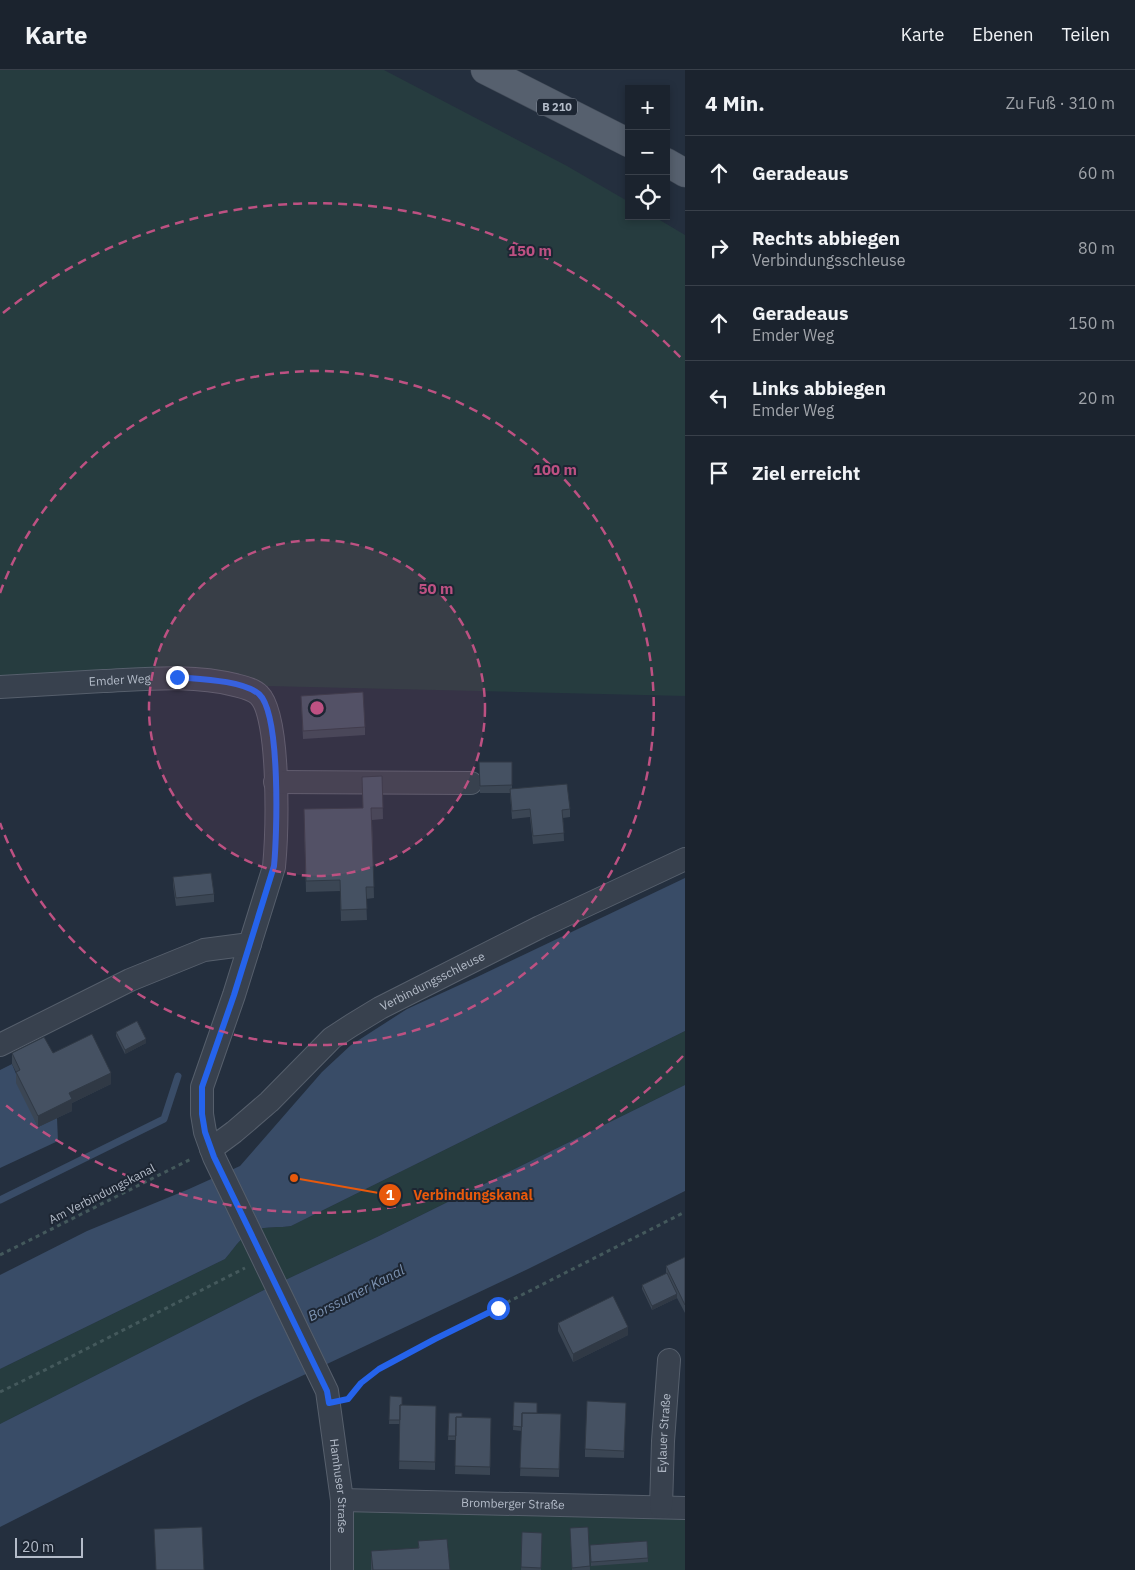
<!DOCTYPE html>
<html lang="de">
<head>
<meta charset="utf-8">
<style>
	:root { --surface:#1b232e; --page:#282f3a; --text:#f1f3f6; --muted:#a0a4aa; --line:#39404a }
	body { margin:0; font-family:"IBM Plex Sans",sans-serif; background:var(--page); color:var(--text) }
	.controls { position:absolute; right:15px; top:15px; display:grid; overflow:hidden; border-radius:0px; box-shadow:0 2px 8px #0003 }
	.controls button { width:45px; height:45px; display:grid; place-items:center; padding:0; border:0; border-bottom:1px solid var(--line); background:var(--surface); color:var(--text); font:25px sans-serif }
	.scale { position:absolute; left:15px; bottom:12px; width:68px; box-sizing:border-box; padding-left:5px; border:2px solid #b4bcc9; border-top:0; font-size:14px; line-height:18px; white-space:nowrap; color:#b4bcc9; -webkit-text-stroke:4px #1d2633; paint-order:stroke }
	.stop { position:absolute; width:15px; height:15px; margin:-11px; border:4px solid #2563eb; border-radius:50%; background:#fff }
	.stop.end { background:#2563eb; border-color:#fff; box-shadow:0 1px 5px #0008 }
	.list { margin:0; padding:0; list-style:none }
	h2 { display:flex; justify-content:space-between; align-items:center; height:65px; margin:0; padding:0 20px; font-size:21px }
	h2 small { font-size:16px; font-weight:400; color:var(--muted) }
	.list li { display:grid; grid-template-columns:32px 1fr auto; gap:15px; align-items:center; box-sizing:border-box; height:75px; padding:0 20px; border-top:1px solid var(--line) }
	.list b { display:block; font-size:19px; white-space:nowrap }
	.list p { margin:0; font-size:16px; white-space:nowrap; color:var(--muted) }
	.list em { font-size:16px; font-style:normal; color:var(--muted) }
	.icon { flex:none; width:28px; height:28px; fill:none; stroke:currentColor; stroke-width:2; stroke-linecap:round; stroke-linejoin:round }
	.map { position:relative; flex:none; width:685px; height:1500px; overflow:hidden }
	header { display:flex; align-items:center; gap:30px; box-sizing:border-box; height:70px; padding:0 25px; background:var(--surface); border-bottom:1px solid var(--line) }
	header strong { font-size:24px }
	nav { display:flex; gap:28px; margin-inline-start:auto; font-size:18px }
	main { display:flex }
	aside { flex:1; background:var(--surface) }
	.map>svg:first-child { display:block }
	.green { fill:#263c3f }
	.water { fill:#394c67 }
	.lines { fill:none; stroke-linecap:round; stroke-linejoin:round }
	.stream { stroke:#394c67; stroke-width:7 }
	.minor-casing { stroke:#565f6c; stroke-width:24 }
	.major-casing { stroke:#414a57; stroke-width:29 }
	.path { stroke:#44595c; stroke-width:3; stroke-dasharray:4 4; stroke-linecap:butt }
	.minor { stroke:#38414e; stroke-width:22 }
	.major { stroke:#56606e; stroke-width:28 }
	.wall { fill:#3b4654 }
	.shaded-wall { fill:#303945 }
	.building { fill:#455162; stroke:#303945 }
	.route { stroke:#2563eb; stroke-width:6 }
	.ring { fill:none; stroke:#bd5182; stroke-width:2.5; stroke-dasharray:9 6 }
	.labels { text-anchor:middle; stroke-width:4; stroke-linejoin:round; paint-order:stroke }
	.shield { fill:#1d2633; stroke:#878f9c; stroke-width:1 }
	.shield-label { font-size:11px; font-weight:bold; fill:#b4bcc9 }
	.street-label { font-size:12px; fill:#b4bcc9; stroke:#1d2633 }
	.water-label { font-size:14px; font-style:italic; fill:#7c92b1; stroke:#1d2633 }
	.centre { fill:#bd5182; stroke:#1d2633; stroke-width:2.5 }
	.ring-label { font-size:15px; text-anchor:middle; font-weight:bold; fill:#bd5182; stroke:#1d2633; stroke-width:4; stroke-linejoin:round; paint-order:stroke }
	.leader { fill:none; stroke:#e8590c; stroke-width:2 }
	.callout-dot { fill:#e8590c; stroke:#1d2633; stroke-width:2 }
	.mark-label { font-size:15px; text-anchor:middle; font-weight:bold; fill:#fff }
	.callout-label { font-size:14px; text-anchor:middle; font-weight:bold; fill:#e8590c; stroke:#1d2633; stroke-width:4; stroke-linejoin:round; paint-order:stroke }
</style>
</head>
<body>
<header>
<strong>Karte</strong>
<nav><a>Karte</a><a>Ebenen</a><a>Teilen</a></nav>
</header>
<main>
<div class="map">
<svg width="685" height="1500" viewBox="0 0 685 1500">
	<rect width="100%" height="100%" fill="#242f3e"/>
	<path class="green" d="M0,0H384L567,96L629,132V146H653L685,165V626L267,616L222,601L0,606Z
		M685,961V1015L377,1167L266,1219L0,1354V1299L225,1189C234,1179 242,1164 256,1160C266,1156 280,1158 291,1156Z
		M342,1430L685,1438V1500H342Z"/>
	<path class="water" d="M685,808V961L291,1156C280,1158 266,1156 256,1160C242,1164 234,1179 225,1189L0,1299V1205L87,1161L189,1119L240,1096L322,1002L351,975L407,939L477,907Z
		M12,994L38,1057L57,1048L58,1071L0,1098V1000Z
		M685,1015V1121L528,1199L253,1329L0,1457V1354L266,1219L377,1167Z"/>
	<g class="lines">
		<path class="stream" d="M0,1130L164,1049L178,1006"/>
		<g class="minor-casing">
			<g id="minor">
				<path id="s1" d="M0,617C34,615 68,613 103,611C147,609 191,604 235,615C243,617 253,619 259,625C281,646 277,765 274,797L234,925L202,1017V1044L205,1062L214,1087L327,1321L342,1430V1500"/>
				<path d="M275,712L471,713"/>
				<path d="M0,975L130,910L204,880L250,874"/>
				<path id="s2" d="M211,1079L234,1062L269,1032L332,968L352,955L380,938L540,857L685,789"/>
				<path id="s3" d="M342,1430L685,1438"/>
				<path id="s4" d="M661,1437L663,1371L669,1290"/>
			</g>
		</g>
		<g class="major-casing">
			<path id="major" d="M485,0L629,73
				M666,92L685,103"/>
		</g>
		<path class="path" d="M0,1185L191,1089
			M0,1322L41,1302L245,1198
			M350,1326L361,1313L379,1299L435,1269L685,1142"/>
		<use href="#minor" class="minor"/>
		<use href="#major" class="major"/>
	</g>
	<path class="wall" d="M301,626L365,657V665L303,669Z
		M479,692H512V719L570,739V747L563,748L564,771L533,774L530,747L512,749L510,723H480Z
		M382,706L383,749L372,750L374,828L366,829L367,850L341,851L340,821L306,822L304,751L363,738Z
		M173,807L214,824V832L176,836L173,815Z
		M116,962L146,973L125,984L116,966Z
		M12,983H53L111,1014L72,1033V1041L38,1057L16,1013V1002L12,994Z
		M685,1187V1243L677,1228L652,1240L642,1219V1215L666,1204V1196Z
		M558,1253L628,1265L573,1292L558,1261Z
		M390,1326L402,1335L436,1336L435,1400L399,1399L400,1354H389Z
		M514,1332L537,1343L561,1344L559,1407L520,1406L522,1361L513,1360Z
		M626,1333L624,1388L585,1387V1379Z
		M449,1343L462,1347L491,1348L490,1405L455,1404L456,1369V1370H448Z
		M588,1457L590,1500H572L570,1458Z
		M522,1462L542,1463L541,1500H521Z
		M418,1471L450,1500H371V1481L418,1478Z
		M647,1471L648,1492L591,1496L590,1475Z"/>
	<path class="shaded-wall" d="M146,969V973L125,984V980Z
		M111,1003V1014L72,1033V1041L38,1057V1046L69,1023Z
		M677,1224V1228L652,1240V1236Z
		M628,1257V1265L573,1292V1284Z"/>
	<path class="building" d="M363,622L365,657L303,661L301,626Z
		M479,692H512V715L480,716Z
		M382,706L383,738H371L374,817H366L367,839L341,840L340,810L306,811L304,739L363,738L362,707Z
		M567,714L570,739L562,740L564,763L533,766L530,739L512,741L510,719Z
		M211,803L214,824L176,828L173,807Z
		M137,951L146,969L125,980L116,962Z
		M92,964L111,1003L69,1023L72,1029L38,1046L16,1002L20,1000L12,983L44,967L53,983Z
		M685,1187V1235L666,1196Z
		M667,1203L677,1224L652,1236L642,1215Z
		M613,1226L628,1257L573,1284L558,1253Z
		M390,1326L402,1327V1335H400V1350H389Z
		M587,1331L626,1333L624,1381L585,1379Z
		M514,1332L537,1333V1343H522V1357L513,1356Z
		M400,1335L436,1336L435,1392L399,1391Z
		M449,1343H462V1347H456V1366H448Z
		M522,1343L561,1344L559,1399L520,1398Z
		M456,1347L491,1348L490,1397L455,1396Z
		M202,1457L204,1500H156L154,1459Z
		M588,1457L590,1496L572,1498L570,1458Z
		M522,1462L542,1463L541,1498L521,1497Z
		M447,1469L450,1500H373L371,1481L419,1478L418,1471Z
		M647,1471L648,1488L591,1492L590,1475Z"/>
	<g class="lines">
		<path class="route" d="M177,607C198,609 242,610 259,624C281,644 277,766 274,796L234,925L202,1017V1044L205,1062L214,1087L327,1321L329,1333L348,1329L361,1313L379,1299L435,1269L498,1238"/>
	</g>
	<circle cx="317" cy="638" r="168" fill="#bd5182" fill-opacity=".12"/>
	<g class="ring">
		<circle cx="317" cy="638" r="168"/>
		<path d="M0 523A337 337 0 1 1 0 753"/>
		<path d="M683 986A505 505 0 0 1 3 1033M3 243A505 505 0 0 1 683 290"/>
	</g>
	<g class="labels">
		<rect class="shield" x="537" y="28.5" width="40" height="17" rx="4"/>
		<g class="shield-label">
			<text x="557" y="41">B 210</text>
		</g>
		<g class="street-label">
			<text dy="4" stroke="none"><textPath href="#s1" startOffset="120">Emder Weg</textPath></text>
			<text dy="4" stroke="none"><textPath href="#s2" startOffset="280">Verbindungsschleuse</textPath></text>
			<text transform="translate(102 1124) rotate(-27)" y="4">Am Verbindungskanal</text>
			<text dy="4" stroke="none"><textPath href="#s4" startOffset="74">Eylauer Straße</textPath></text>
			<text dy="4" stroke="none"><textPath href="#s1" startOffset="1096">Hamhuser Straße</textPath></text>
			<text dy="4" stroke="none"><textPath href="#s3" startOffset="171">Bromberger Straße</textPath></text>
		</g>
		<g class="water-label">
			<text transform="translate(356 1223) rotate(-27)" y="5">Borssumer Kanal</text>
		</g>
	</g>
	<circle cx="317" cy="638" r="8" class="centre"/>
	<g class="ring-label">
		<text x="530" y="186">150 m</text>
		<text x="555" y="405">100 m</text>
		<text x="436" y="524">50 m</text>
	</g>
	<path class="leader" d="M294 1108L390 1125"/>
	<g class="callout-dot">
		<circle cx="294" cy="1108" r="5"/>
		<circle cx="390" cy="1125" r="12"/>
	</g>
	<g class="mark-label">
		<text x="390" y="1130">1</text>
	</g>
	<g class="callout-label">
		<text x="473" y="1130">Verbindungskanal</text>
	</g>
</svg>
<div class="controls">
<button>+</button>
<button>−</button>
<button><svg class="icon" aria-label="locate" viewBox="0 0 24 24"><circle cx="12" cy="12" r="6"/><path d="M12 2v4M12 18v4M2 12h4M18 12h4"/></svg></button>
</div>
<div class="scale">20 m</div>
<div class="stop" style="left:498px;top:1238px"></div>
<div class="stop end" style="left:177px;top:607px"></div>
</div>
<aside>
<h2>4 Min.<small>Zu Fuß · 310 m</small></h2>
<ul class="list">
<li><svg class="icon" aria-label="ahead" viewBox="0 0 24 24"><path d="M12 20V5M6 11l6-6 6 6"/></svg><div><b>Geradeaus</b></div><em>60 m</em></li>
<li><svg class="icon" aria-label="right" viewBox="0 0 24 24"><path d="M7 20v-9h11M14 6l5 5-5 5"/></svg><div><b>Rechts abbiegen</b><p>Verbindungsschleuse</p></div><em>80 m</em></li>
<li><svg class="icon" aria-label="ahead" viewBox="0 0 24 24"><path d="M12 20V5M6 11l6-6 6 6"/></svg><div><b>Geradeaus</b><p>Emder Weg</p></div><em>150 m</em></li>
<li><svg class="icon" aria-label="left" viewBox="0 0 24 24"><path d="M17 20v-9H6M10 6l-5 5 5 5"/></svg><div><b>Links abbiegen</b><p>Emder Weg</p></div><em>20 m</em></li>
<li><svg class="icon" aria-label="arrive" viewBox="0 0 24 24"><path d="M6 21V4h12l-3 4 3 4H6"/></svg><div><b>Ziel erreicht</b></div></li>
</ul>
</aside>
</main>
</body>
</html>
